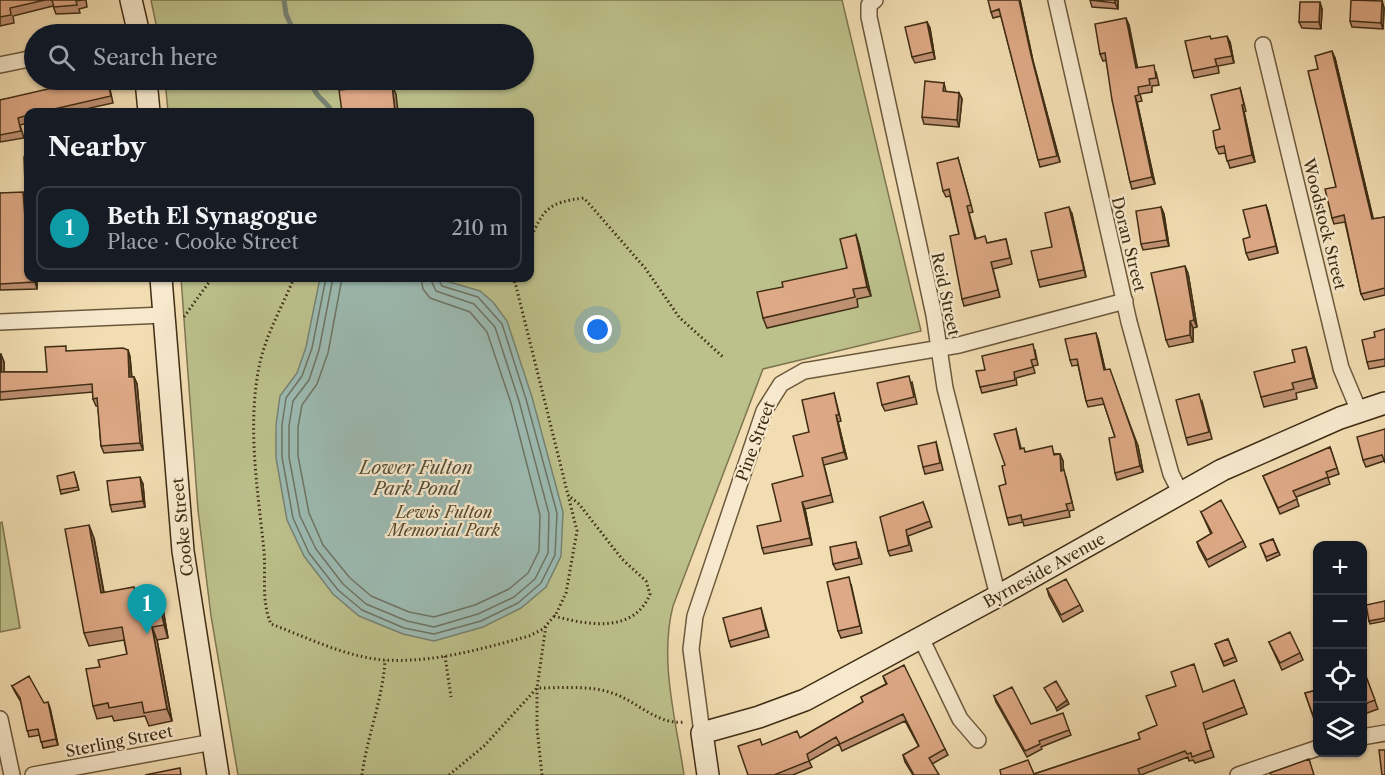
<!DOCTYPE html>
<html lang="en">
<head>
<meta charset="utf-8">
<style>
	:root { --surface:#171b24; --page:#242831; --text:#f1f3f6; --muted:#9ea1a6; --line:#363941; --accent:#b45309 }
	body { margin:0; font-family:"Libre Caslon Text",serif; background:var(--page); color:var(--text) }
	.controls { position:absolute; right:18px; bottom:18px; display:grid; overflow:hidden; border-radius:12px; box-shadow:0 2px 4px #0004 }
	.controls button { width:54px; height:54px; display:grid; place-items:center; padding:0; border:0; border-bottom:2px solid var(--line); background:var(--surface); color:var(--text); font:30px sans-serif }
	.you { position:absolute; left:598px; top:330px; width:21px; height:21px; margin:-15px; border:4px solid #fff; border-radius:50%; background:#1a73e8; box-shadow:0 0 0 9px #1a73e833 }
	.badge { display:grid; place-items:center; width:39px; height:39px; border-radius:50%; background:var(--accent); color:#fff; font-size:20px; font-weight:700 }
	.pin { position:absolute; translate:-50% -50px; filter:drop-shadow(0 2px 3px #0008) }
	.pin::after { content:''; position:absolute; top:32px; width:21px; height:18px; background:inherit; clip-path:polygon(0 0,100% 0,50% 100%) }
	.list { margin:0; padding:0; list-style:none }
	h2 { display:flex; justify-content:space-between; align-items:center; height:78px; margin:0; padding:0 24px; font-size:26px }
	h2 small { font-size:20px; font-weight:400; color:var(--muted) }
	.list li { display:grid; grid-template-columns:39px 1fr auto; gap:18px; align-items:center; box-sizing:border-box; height:84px; margin:0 12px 12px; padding:0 12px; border:2px solid var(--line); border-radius:12px }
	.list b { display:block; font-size:22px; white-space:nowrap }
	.list p { margin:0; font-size:20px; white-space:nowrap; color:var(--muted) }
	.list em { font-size:20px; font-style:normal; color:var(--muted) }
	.icon { flex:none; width:33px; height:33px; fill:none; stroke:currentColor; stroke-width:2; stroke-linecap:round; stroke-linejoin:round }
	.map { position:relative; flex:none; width:1385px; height:775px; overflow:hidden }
	.search { position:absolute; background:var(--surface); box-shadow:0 2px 4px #0004; left:24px; top:24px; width:510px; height:66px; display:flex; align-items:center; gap:15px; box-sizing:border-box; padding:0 21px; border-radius:33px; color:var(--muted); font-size:22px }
	.panel { position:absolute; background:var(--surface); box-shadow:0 2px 4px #0004; left:24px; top:108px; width:510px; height:174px; border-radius:12px }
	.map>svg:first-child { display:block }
	.green { fill:#bcc08b; stroke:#7e7650; stroke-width:1.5 }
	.water { fill:#9cbbb3; stroke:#778273; stroke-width:1.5 }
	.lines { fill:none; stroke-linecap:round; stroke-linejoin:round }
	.shore { stroke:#6e7464; stroke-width:1.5 }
	.stream { stroke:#778273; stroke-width:5 }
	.street-casing { stroke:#6c593c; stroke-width:18 }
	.secondary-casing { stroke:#3f2d14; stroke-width:24 }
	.path { stroke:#3f2d14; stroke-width:3; stroke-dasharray:1.5 3; stroke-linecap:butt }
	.street { stroke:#f7e9cd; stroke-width:15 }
	.secondary { stroke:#f7e9cd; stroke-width:21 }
	.wall { fill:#bf9173; stroke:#3f2d14; stroke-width:1.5 }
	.shaded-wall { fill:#9b765e; stroke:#3f2d14; stroke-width:1.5 }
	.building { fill:#dea986; stroke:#3f2d14; stroke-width:1.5 }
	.labels { text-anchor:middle; stroke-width:4.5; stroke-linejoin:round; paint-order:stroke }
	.street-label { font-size:16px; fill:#3f2d14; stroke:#f7e9cd }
	.park-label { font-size:16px; font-style:italic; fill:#584a2c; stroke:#f7e9cd }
	.water-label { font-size:18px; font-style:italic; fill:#56503c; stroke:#f7e9cd }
</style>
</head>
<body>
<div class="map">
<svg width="1385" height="775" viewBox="0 0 1385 775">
	<rect width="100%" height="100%" fill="#f2ddb2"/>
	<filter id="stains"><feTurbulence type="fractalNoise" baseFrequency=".00333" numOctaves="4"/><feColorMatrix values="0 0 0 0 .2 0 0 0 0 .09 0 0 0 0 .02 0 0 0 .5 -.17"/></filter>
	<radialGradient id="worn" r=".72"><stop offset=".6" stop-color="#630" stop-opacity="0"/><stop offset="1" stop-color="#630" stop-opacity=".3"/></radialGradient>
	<path class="green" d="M151,0H842L921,331L763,369L673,606C659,660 676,721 684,775H238L211,616L198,510L181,278H530V112H168L165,80H524V34H158Z
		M2,522L20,628L0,632V523Z"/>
	<path class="water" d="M320,278H436L480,291L493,302L507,321L532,397L563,512L561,556L546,587L521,608L483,627L434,641L403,634L359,616L333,594L304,556L287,520L276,458V425L280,396L297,373L306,347Z"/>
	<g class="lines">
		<path class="shore" d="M326,278L312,348L302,376L286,398L282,425V457L293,518L309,553L338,590L362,610L404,628L434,634L481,621L518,603L541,583L555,555L557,513L526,399L502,324L478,297L442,286L438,278
			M333,278L319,350L309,380L293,401L289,426V457L300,516L316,549L343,584L366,604L407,621L434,627L478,614L514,597L535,579L548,553L549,514L519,401L495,327L474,304L436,291L430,278
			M342,278L328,353L317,384L302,405L298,427V456L309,513L323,545L350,578L371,596L409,612L434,617L475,605L509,589L528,573L539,551L540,515L511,403L487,332L470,312L430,298L423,289L421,278"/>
		<path class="stream" d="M284,0L286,14L295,34
			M316,80L312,83C315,98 326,100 332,112"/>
		<g class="street-casing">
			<path id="street" d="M875,0L869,5V17L934,315L945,388L998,596
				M1056,0L1129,322L1171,474L1181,494
				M1263,45L1341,368L1359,411
				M0,65L34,58
				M0,322L164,315
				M921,638L960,719L978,740
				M0,719L12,775
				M702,733L691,649L695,616L764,411L781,384L804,371L959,345L1125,301
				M1362,737L1385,733
				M33,775L213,742
				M1238,775L1318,748"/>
		</g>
		<g class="secondary-casing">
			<path id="secondary" d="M131,0L139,34
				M146,80L149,112
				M161,278L183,551L218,775
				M708,775L702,733L759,717L805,700L998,596L1222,470L1340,418L1385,403"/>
		</g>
		<path class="path" d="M530,240C543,209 549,202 584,198L645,268L679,317L723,357
			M294,278C282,307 265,336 259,367C247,428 258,491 264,551C266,576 261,601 271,624C306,637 346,657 384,660C434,663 481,649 529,636L543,629L556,614L566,593L577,531L515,282L517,278
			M505,278L515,282
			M184,317L212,278
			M554,616C587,625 634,634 650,594L646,581L622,559L579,504L568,495
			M445,656L451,697
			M362,775C367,736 383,699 385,660
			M449,775L484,746L537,688L546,625
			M542,775L537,728V688C560,688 590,685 612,693C637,701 657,725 684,722"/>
		<use href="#street" class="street"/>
		<use href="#secondary" class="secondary"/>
	</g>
	<path class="wall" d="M0,0H86L87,7L79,9L80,13L56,14L53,6L13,16L14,23L0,26Z
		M1020,0L1033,61L1060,162L1040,167L1001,16L993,18L991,12Z
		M1090,0H1118V9L1092,7Z
		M1382,1L1384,8L1383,29L1352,27L1350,21Z
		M1322,9L1321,29L1302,28L1299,22Z
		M927,22L930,28L935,59L915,63L912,57Z
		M1129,25L1137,68L1156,72L1159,85L1152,86V92L1140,94L1142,101L1137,102L1155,184L1132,189L1130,182L1106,60L1103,61L1100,54Z
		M1211,39L1230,42L1234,63L1218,66L1219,73L1194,78L1192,71Z
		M1335,58L1373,219L1385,217V295L1364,300L1361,294L1345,222L1334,224L1332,218L1336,187L1318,69Z
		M108,80L113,103L72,112H28V123L20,125L24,138L0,142V100Z
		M944,83L946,92L959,93L962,99L959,127L924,124L922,117Z
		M1240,88L1246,111L1244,112L1255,162L1230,168L1225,153L1219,154L1216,148L1220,129Z
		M28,157V192L25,185Z
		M958,158L973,212L969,213L976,238L988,243L1006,239L1012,264L993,269L1000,297L964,306L962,299L959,234L950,196L946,197L943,191Z
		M0,193L26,199L28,230V278H75L37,280V289L0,290Z
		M1161,207L1164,214L1169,246L1143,250L1141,244Z
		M1268,211L1278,253L1249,260L1246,253L1250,237Z
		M1072,214L1086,277L1040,287L1038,280L1052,247Z
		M856,235L859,245L871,296L857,299L858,307L767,328L763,318L783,287L847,268Z
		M1188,273L1197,327L1193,328V342L1169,347L1166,340Z
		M1385,329V366L1369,369L1367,362L1375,337Z
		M1098,339L1105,370L1138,446L1143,472L1117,480L1115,473V437L1104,404L1088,407L1086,401L1078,365L1072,366L1070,360Z
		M128,350L130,357L132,377H134L137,384L143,450L104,453L101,446L98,406H96L93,399V392L0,400V354L4,362V372H47L68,351Z
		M1035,350L1038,365L1033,366L1035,373L1016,378L1017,385L982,393L980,387L985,370Z
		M1309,357L1317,388L1296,393L1297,399L1264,407L1261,397L1295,362Z
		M912,382L917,404L885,411L882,405Z
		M834,393L841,421L838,422L847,459L824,465L833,502L805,509L812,545L764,554L762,548L781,521L803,476L809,432Z
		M1202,401L1212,439L1188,445L1186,438Z
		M1016,429L1021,448L1025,452L1060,454L1063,461V470L1066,477L1074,510L1069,511L1070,517L1024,526L1023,522L1009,525L1007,518L1005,465Z
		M1385,429V463L1384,461L1366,467L1363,460Z
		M936,442L943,470L925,474L923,467Z
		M1330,447L1339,474L1328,478L1330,484L1296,497L1299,506L1280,514L1263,476Z
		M75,475L79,490L61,494L60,490Z
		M143,484L145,507L112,512L110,505Z
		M923,502L932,527L908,536L912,551L890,556L888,551Z
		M1201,512L1243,541L1246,547L1209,567L1199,548L1197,542L1211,534Z
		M94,538L104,592L137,594L157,590L162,603L168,638L157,640L172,721L149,726L145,716L114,721L112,716L97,719L93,706L100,667L127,654L124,640L89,646L84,633Z
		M1273,539L1280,555L1267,561L1260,544Z
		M858,549L862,564L836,570L833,564Z
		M851,584L862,633L841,638L838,631Z
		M1047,589L1080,605L1083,611L1063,622L1049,596Z
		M1385,601V621L1370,624L1369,621Z
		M761,608L769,637L731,647L729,641Z
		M1228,639L1237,661L1224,666L1215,644Z
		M1269,642L1300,653L1303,660L1282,670Z
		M1362,666L1378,709L1362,715Z
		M883,676L945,749L948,755L932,764L939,775H913L905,762L903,755L919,747L905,721L842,751L839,744L809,761L812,767L793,775H748L800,738L863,702L861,697L886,684Z
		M1234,680L1247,714L1205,730L1214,757L1195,763L1193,760L1189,761L1188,757L1141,775H1001L1034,774L1140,739L1157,725Z
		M12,686L44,703L50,708L58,745L43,748L40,735L29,737L21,702L15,692Z
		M1317,690V721L1315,722L1305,693Z
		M994,696L1031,724L1069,730L1071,735L1041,747L1042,749L1027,757L996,702Z"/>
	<path class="shaded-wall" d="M1019,0H1020L1033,61L1060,162L1031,55Z
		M1115,0H1118V9L1115,3Z
		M1382,1L1384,8L1383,29L1381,23Z
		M1320,2L1322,9L1321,29L1319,22Z
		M1126,18L1129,25L1139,75L1136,68Z
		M927,22L930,28L935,59L933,52Z
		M1227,36L1230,42L1234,63L1232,56Z
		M1332,51L1335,58L1375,226L1372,219Z
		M392,85L396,94L398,112H395Z
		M959,93L962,99L959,127L957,120Z
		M1135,96L1137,102L1155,184L1152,177Z
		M1242,105L1244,112L1255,162L1252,155Z
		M23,192L26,199L28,236L26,230Z
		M1266,205L1268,211L1278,253L1276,246Z
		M1069,207L1072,214L1086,277L1084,270Z
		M1161,207L1164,214L1169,246L1167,240Z
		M856,235L859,245L871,296L867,287Z
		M1185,266L1188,273L1197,327L1194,320Z
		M35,278H36L37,280V289L35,282Z
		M1190,321L1193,328V342L1190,335Z
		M1096,333L1098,339L1107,377L1104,370Z
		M1306,347L1309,357L1317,388L1313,378Z
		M128,350L130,357L132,384L129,377Z
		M1,354L4,362V379L1,372Z
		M1112,376L1138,446L1143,472L1140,466Z
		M134,377L137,384L143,450L140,443Z
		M836,415L838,422L847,459L844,452Z
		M1060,454L1063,461L1064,477L1061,471Z
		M140,477L143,484L145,507L143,501Z
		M802,502L805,509L812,545L810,538Z
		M89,525L94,538L106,606L101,593Z
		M157,590L162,603L168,638L164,625Z
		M152,627L157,640L172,721L167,709Z
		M1067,700L1069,704L1057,711L1056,708Z
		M48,702L50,708L58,745L56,739Z"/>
	<path class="building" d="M0,0H45L10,8L11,15L0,17Z
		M52,0H82L76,1L77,5L54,7Z
		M988,0H1019L1031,55L1057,156L1038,160L999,9L991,12Z
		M1090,0H1115V3Z
		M1351,0L1382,1L1381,23L1350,21Z
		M1300,2H1320L1319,22H1299Z
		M1126,18L1136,68L1154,65L1156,78L1149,79L1150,85L1138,87L1139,95L1135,96L1152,177L1130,182L1112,100L1105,53L1100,54L1095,24Z
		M927,22L933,52L912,57L905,27Z
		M1210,36L1211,39L1227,36L1232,56L1215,59L1217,66L1192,71L1185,41Z
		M1332,51L1372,219L1385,217V288L1361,294L1344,215L1332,218L1325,189L1336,187L1308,71L1318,69L1315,56Z
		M87,80H107L111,96L41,112H28V115L18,118L21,131L0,135V100Z
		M925,81L944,83L943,91L959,93L957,120L922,117Z
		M392,85L395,112H342L339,90Z
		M1240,88L1244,105H1242L1252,155L1227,161L1224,146L1216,148L1213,131L1220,129L1211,95Z
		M24,157H28V185H25Z
		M958,158L971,205L967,206L975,239L985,236L987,243L1006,239L1010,258L991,262L998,290L962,299L950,236L959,234L949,189L943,191L937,163Z
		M23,192L26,230H28V278H35V282L0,284V193Z
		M1266,205L1276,246L1246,253L1243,239L1250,237L1243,210Z
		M1069,207L1084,270L1038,280L1031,251L1052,247L1045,213Z
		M1161,207L1167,240L1141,244L1136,211Z
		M856,235L867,287L853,289L855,297L763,318L757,292L783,287L782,282L847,268L840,239Z
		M1185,266L1194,320L1190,321V335L1166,340L1151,273Z
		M1385,329V359L1367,362L1362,340L1375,337L1374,332Z
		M1096,333L1104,370L1110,369L1135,440L1140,466L1115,473L1109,438L1115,437L1102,398L1086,401L1077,359L1070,360L1065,339Z
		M1033,344L1036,359L1031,360L1033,367L1014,372L1015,380L980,387L976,371L985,370L982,356Z
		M66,346V351L123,348L128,350L129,377H134L140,443L101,446L97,398L93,399L92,384L0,392V354H1V372H47L45,347Z
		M1306,347L1313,378L1292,383L1294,389L1261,397L1254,372L1295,362L1292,350Z
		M909,376L914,397L882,405L877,383Z
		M834,393L839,415H836L844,452L822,458L831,495L802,502L810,538L762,548L757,526L781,521L772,484L803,476L793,436L809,432L802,400Z
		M1199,394L1209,432L1186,438L1176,400Z
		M1016,429L1020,449L1024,448L1025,452L1052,446L1054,455L1060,454L1061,471L1064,470L1072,503L1066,504L1068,510L1022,520L1021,515L1007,518L999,486L1006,484L1002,466L1005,465L994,434Z
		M1385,429V460H1384L1382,455L1363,460L1357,437Z
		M936,442L940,463L923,467L918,446Z
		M1330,447L1337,468L1326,472L1328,477L1293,491L1297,499L1278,508L1263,476Z
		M74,472L78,487L60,490L57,476Z
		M140,477L143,501L110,505L107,481Z
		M1221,500L1243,541L1207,560L1197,542L1212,533L1201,512Z
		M923,502L930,521L906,530L909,545L888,551L880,517Z
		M89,525L101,593L134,587L135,594L157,590L164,625L152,627L167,709L144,713L142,702L109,708L108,703L93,706L86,669L100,667L98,660L127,654L122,627L84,633L65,529Z
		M1273,539L1278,552L1266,557L1260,544Z
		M856,542L859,558L833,564L830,547Z
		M849,577L860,626L838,631L827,582Z
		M1066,579L1080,605L1061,615L1047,589Z
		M1385,601V618L1369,621L1366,605Z
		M761,608L766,630L729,641L723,618Z
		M1290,632L1300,653L1280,663L1269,642Z
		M1228,639L1235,657L1223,662L1215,644Z
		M1194,664L1203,692L1234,680L1244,707L1203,723L1211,750L1192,757L1191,753L1187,754L1185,751L1138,769L1140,775H1001L1000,770L1028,760L1034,774L1140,739L1138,733L1157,725L1146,696L1176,686L1171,672Z
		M904,665L945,749L929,758L939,775H914L903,755L919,746L903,714L840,744L836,737L807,754L809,761L774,775H748L738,746L760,739L762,745L797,731L800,738L863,702L861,697L887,684L883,676Z
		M1362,666L1375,700L1362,705Z
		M29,676L44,703L48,702L56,739L41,742L38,729L27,731L20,698L12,686Z
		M1056,681L1067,700L1056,708L1044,688Z
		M1012,687L1031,724L1063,713L1069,730L1039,741L1040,744L1025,751L994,696Z
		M1317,690V711L1312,713L1305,693Z
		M1379,750H1385V775H1382Z
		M1309,759L1314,775H1271L1270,773Z
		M180,768L181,775H145Z"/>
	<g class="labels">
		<g class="street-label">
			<text transform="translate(1325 224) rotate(76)" y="6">Woodstock Street</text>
			<text transform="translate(1129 244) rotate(76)" y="6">Doran Street</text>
			<text transform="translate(946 294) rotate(78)" y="6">Reid Street</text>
			<text transform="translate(755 441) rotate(-70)" y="6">Pine Street</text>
			<text transform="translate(182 527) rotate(-96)" y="6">Cooke Street</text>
			<text transform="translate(1044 570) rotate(-29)" y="6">Byrneside Avenue</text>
			<text transform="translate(119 741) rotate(-11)" y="6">Sterling Street</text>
		</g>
		<g class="park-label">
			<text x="444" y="518">Lewis Fulton<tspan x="444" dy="18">Memorial Park</tspan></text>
		</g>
		<g class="water-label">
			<text x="416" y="474">Lower Fulton<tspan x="416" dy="21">Park Pond</tspan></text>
		</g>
	</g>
	<rect width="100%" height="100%" filter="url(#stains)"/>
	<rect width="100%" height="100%" fill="url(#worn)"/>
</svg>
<div class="controls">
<button>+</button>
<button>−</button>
<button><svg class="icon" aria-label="locate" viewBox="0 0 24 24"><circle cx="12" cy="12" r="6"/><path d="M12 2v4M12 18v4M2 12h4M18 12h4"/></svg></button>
<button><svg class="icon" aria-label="layers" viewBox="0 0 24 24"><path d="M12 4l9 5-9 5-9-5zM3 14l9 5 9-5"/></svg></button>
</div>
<div class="you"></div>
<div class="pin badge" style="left:147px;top:634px;background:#0f9aa8">1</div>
<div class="search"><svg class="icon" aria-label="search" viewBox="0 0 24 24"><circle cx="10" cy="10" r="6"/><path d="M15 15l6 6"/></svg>Search here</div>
<section class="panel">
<h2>Nearby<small></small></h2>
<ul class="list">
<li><span class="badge" style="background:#0f9aa8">1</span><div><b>Beth El Synagogue</b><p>Place · Cooke Street</p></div><em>210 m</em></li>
</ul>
</section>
</div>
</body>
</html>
